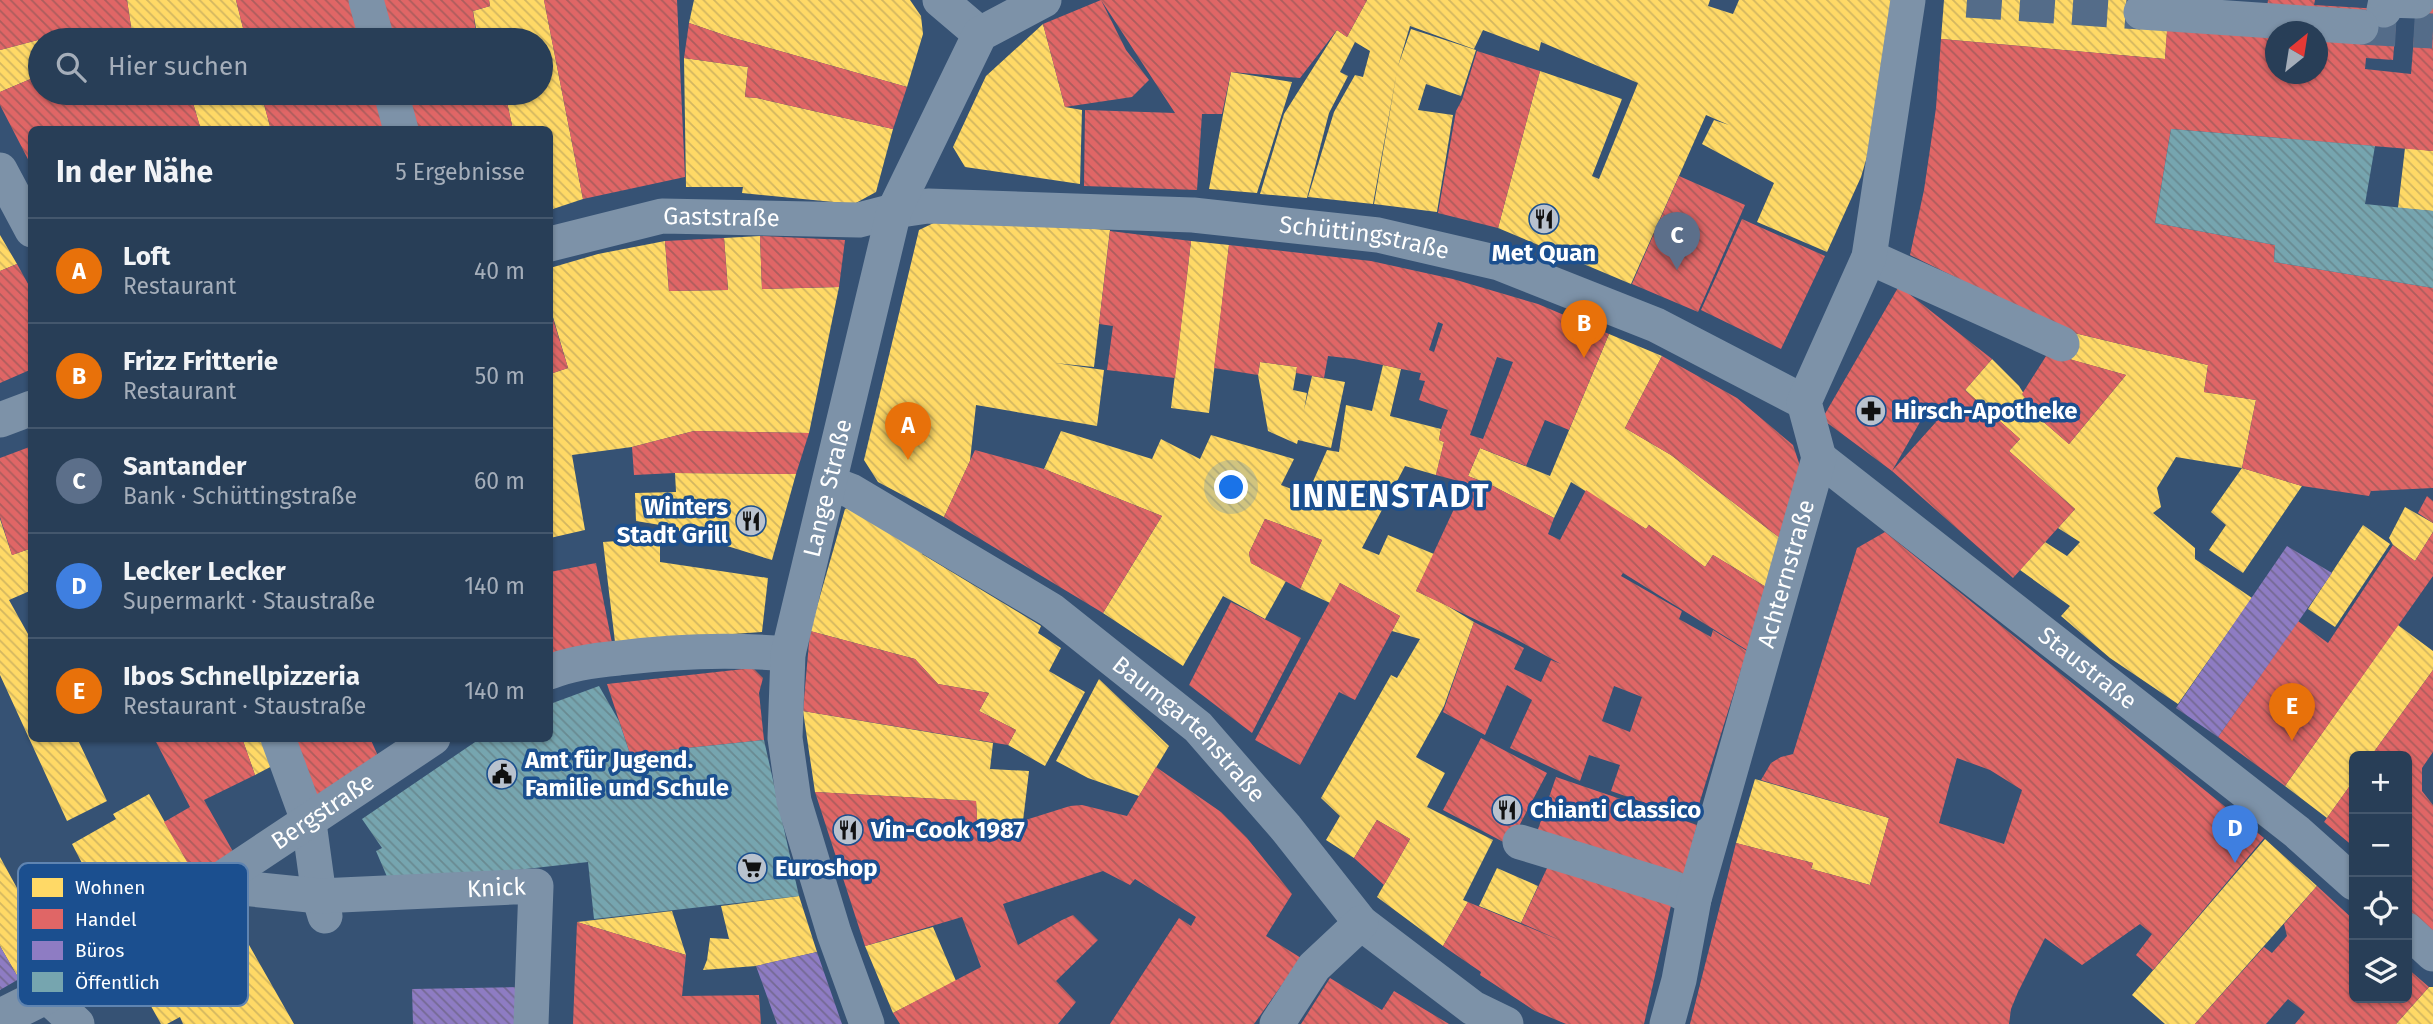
<!DOCTYPE html>
<html lang="de">
<head>
<meta charset="utf-8">
<style>
	:root { --surface:#283e57; --page:#30455d; --text:#f1f3f6; --muted:#a5aeba; --line:#44576d; --accent:#b9c2ce }
	body { margin:0; font-family:"Fira Sans",sans-serif; background:var(--page); color:var(--text) }
	.controls { position:absolute; right:21px; bottom:21px; display:grid; overflow:hidden; border-radius:10px; box-shadow:0 2px 5px #0004 }
	.controls button { width:63px; height:63px; display:grid; place-items:center; padding:0; border:0; border-bottom:2px solid var(--line); background:var(--surface); color:var(--text); font:35px sans-serif }
	.compass { position:absolute; left:2265px; top:21px; width:63px; height:63px; border-radius:50%; background:var(--surface); box-shadow:0 2px 5px #0004; rotate:30deg }
	.you { position:absolute; left:1232px; top:488px; width:24px; height:24px; margin:-18px; border:5px solid #fff; border-radius:50%; background:#1a73e8; box-shadow:0 0 0 10px #1a73e833 }
	.badge { display:grid; place-items:center; width:46px; height:46px; border-radius:50%; background:var(--accent); color:#fff; font-size:23px; font-weight:700 }
	.pin { position:absolute; translate:-50% -58px; filter:drop-shadow(0 2px 4px #0008) }
	.pin::after { content:''; position:absolute; top:37px; width:24px; height:21px; background:inherit; clip-path:polygon(0 0,100% 0,50% 100%) }
	.list { margin:0; padding:0; list-style:none }
	h2 { display:flex; justify-content:space-between; align-items:center; height:91px; margin:0; padding:0 28px; font-size:30px }
	h2 small { font-size:23px; font-weight:400; color:var(--muted) }
	.list li { display:grid; grid-template-columns:46px 1fr auto; gap:21px; align-items:center; box-sizing:border-box; height:105px; padding:0 28px; border-top:2px solid var(--line) }
	.list b { display:block; font-size:26px; white-space:nowrap }
	.list p { margin:0; font-size:23px; white-space:nowrap; color:var(--muted) }
	.list em { font-size:23px; font-style:normal; color:var(--muted) }
	.icon { flex:none; width:38px; height:38px; fill:none; stroke:currentColor; stroke-width:2; stroke-linecap:round; stroke-linejoin:round }
	.map { position:relative; flex:none; width:2433px; height:1024px; overflow:hidden }
	.search { position:absolute; background:var(--surface); box-shadow:0 2px 5px #0004; left:28px; top:28px; width:525px; height:77px; display:flex; align-items:center; gap:18px; box-sizing:border-box; padding:0 24px; border-radius:38px; color:var(--muted); font-size:26px }
	.panel { position:absolute; background:var(--surface); box-shadow:0 2px 5px #0004; left:28px; top:126px; width:525px; height:616px; border-radius:10px }
	.map>svg:first-child { display:block }
	.homes { fill:url(#homes-back-hatch) }
	.shops { fill:url(#shops-back-hatch); fill-rule:evenodd }
	.offices { fill:url(#offices-back-hatch) }
	.public { fill:url(#public-back-hatch) }
	.lines { fill:none; stroke-linecap:round; stroke-linejoin:round }
	.pedestrian-tunnel { stroke:#546c89; stroke-width:35; stroke-dasharray:35 18; stroke-linecap:butt }
	.pedestrian { stroke:#7d92a8; stroke-width:35 }
	.minor { stroke:#7d92a8; stroke-width:38 }
	.labels { text-anchor:middle; stroke-width:7; stroke-linejoin:round; paint-order:stroke }
	.street-label { font-size:24px; fill:#fff; stroke:#1b4f8f }
	.poi-label { font-size:24px; font-weight:bold; fill:#fff; stroke:#1b4f8f; text-anchor:start }
	.district-label { font-size:32px; font-weight:bold; letter-spacing:2px; fill:#fff; stroke:#1b4f8f }
	.key { fill:#1b4f8f; stroke:#5f84b1; stroke-width:2 }
	.key-label { font-size:19px; fill:#fff }
</style>
</head>
<body>
<div class="map">
<svg width="2433" height="1024" viewBox="0 0 2433 1024">
	<defs>
		<pattern id="homes-back-hatch" width="6" height="6" patternUnits="userSpaceOnUse" patternTransform="scale(1.75)"><rect width="6" height="6" fill="#ffd966"/><path d="M-1 5l2 2M0 0l6 6M5-1l2 2" fill="none" stroke="#d2b660"/></pattern>
		<pattern id="shops-back-hatch" width="6" height="6" patternUnits="userSpaceOnUse" patternTransform="scale(1.75)"><rect width="6" height="6" fill="#e06666"/><path d="M-1 5l2 2M0 0l6 6M5-1l2 2" fill="none" stroke="#ac5d5d"/></pattern>
		<pattern id="offices-back-hatch" width="6" height="6" patternUnits="userSpaceOnUse" patternTransform="scale(1.75)"><rect width="6" height="6" fill="#8e7cc3"/><path d="M-1 5l2 2M0 0l6 6M5-1l2 2" fill="none" stroke="#746993"/></pattern>
		<pattern id="public-back-hatch" width="6" height="6" patternUnits="userSpaceOnUse" patternTransform="scale(1.75)"><rect width="6" height="6" fill="#76a5af"/><path d="M-1 5l2 2M0 0l6 6M5-1l2 2" fill="none" stroke="#698a91"/></pattern>
	</defs>
	<rect width="100%" height="100%" fill="#365274"/>
	<path class="homes" d="M127,0H236L246,40H133Z
		M489,0H544L583,199L550,210V130H513L505,93H541V40H478L473,11L490,6Z
		M694,0H910L921,16L923,34L907,87L730,37L689,23Z
		M1367,0H1710L1708,6L1733,14L1739,0H1897L1885,96L1861,177L1827,252L1757,222L1774,183L1702,144L1714,120L1729,125L1706,115L1631,284L1498,228L1540,71L1622,99L1592,176L1599,179L1638,83L1541,42L1539,51L1483,30L1474,49L1410,26L1398,66L1411,29L1476,50L1461,96L1426,84L1418,110L1453,115L1437,212L1374,204L1397,71L1373,204L1308,197L1334,112L1355,75L1363,77L1370,51L1355,42L1340,72L1348,76L1329,113L1307,198L1260,194L1284,114L1337,30L1347,37Z
		M1944,0H2142L2168,21L2165,59L1941,39Z
		M1043,24L1065,107L1082,110L1080,184L965,167L953,147L986,76Z
		M38,40L40,45V75L0,92V50Z
		M684,58L748,67L745,97L757,98L893,129L876,192L854,204L742,193L743,187H686Z
		M1231,72L1292,82L1257,193L1209,189Z
		M190,93H261L271,130H201Z
		M2405,148L2433,151V211L2398,208Z
		M942,219L1110,230L1094,367L1055,363L1104,370L1097,426L976,405L970,461L944,517L878,482L864,460L919,230Z
		M0,235L17,264L0,271Z
		M760,236L762,289L839,287L809,433L694,431L632,447L572,455L585,530L550,538V374L568,368L550,307V268L598,254L665,241L669,291L728,290L724,238Z
		M1191,241L1229,245L1209,413L1171,408Z
		M2066,331L2208,365L2204,392L2256,400L2242,468L2176,457L2157,488L2161,507L2153,513L2195,548V559L2252,598L2178,704L2110,658L2061,616L2070,606L2020,570L2045,542L2067,556L2080,542L2058,528L2075,509L2009,451L2020,439L1965,390L1992,359L2019,386L2039,418L2069,444L2126,375L2058,356Z
		M1609,334L1662,356L1625,428L1671,455L1780,538L1766,587L1713,555L1705,567L1649,525L1646,529L1571,482L1554,518L1493,486L1468,476L1480,448L1550,476Z
		M1260,362L1297,367L1293,390L1307,393L1304,410L1312,376L1345,382L1331,448L1298,440L1297,444L1268,431L1258,375Z
		M1383,365L1401,369L1390,416L1441,429L1439,440L1444,442L1436,475L1405,466L1362,548L1379,555L1388,535L1434,554L1416,591L1446,605L1474,622L1444,706L1416,757L1445,773L1427,807L1493,840L1463,900L1468,902L1443,946L1377,897L1410,839L1377,820L1354,858L1326,840L1340,816L1321,798L1391,675L1397,678L1420,639L1392,631L1400,616L1340,583L1330,603L1300,589L1322,540L1265,519L1249,553L1251,563L1286,581L1265,619L1223,596L1183,666L1103,613L1162,516L1044,469L1061,431L1152,459L1161,439L1200,459L1211,435L1294,459L1281,485L1307,495L1327,450L1339,452L1346,405L1372,411Z
		M2242,468L2302,486L2243,573L2209,550L2226,525L2211,512Z
		M675,473L796,474L772,560L660,525L636,521L635,493L676,492Z
		M852,506L923,548L922,554L1041,626L1038,633L1061,648L1049,671L1085,692L1045,766L1008,745L1016,730L979,711L989,693L938,684L915,659L810,631L845,509Z
		M2405,507L2433,523V532L2415,561L2393,545L2389,538Z
		M0,519L12,555L32,548V590L9,600L28,634L32,633V738H77L107,801L67,821L0,675Z
		M2363,525L2390,544L2335,627L2308,609Z
		M660,538V562L768,578L762,632L615,642L603,542Z
		M2398,625L2433,651V670L2371,756H2354V780L2327,818L2285,786Z
		M1099,679L1169,746L1139,796L1088,778L1056,761Z
		M803,711L993,743L990,769L1029,771L1023,821L978,835L976,801L815,792Z
		M242,738H265L276,764L255,775Z
		M2135,773L2209,822L2140,924L2067,875Z
		M1755,779L1889,818L1870,885L1811,869L1813,863L1736,843Z
		M149,794L197,879L19,979L0,946V857L23,899L83,865L72,844L116,819L113,814Z
		M2265,839L2317,886L2195,1024H2165L2132,995Z
		M1497,868L1538,886L1521,923L1479,906Z
		M799,896L817,952L756,966L703,970L707,960L710,938L729,939L721,906Z
		M672,911L686,955L577,922Z
		M232,915L294,1024H183L180,1017L167,1024H161L138,983L155,974L149,962Z
		M933,927L956,981L893,1013L865,946Z
		M2429,987H2433V1024H2396Z"/>
	<path class="shops" d="M0,0H127L133,40H38L0,50Z
		M236,0H356L366,40H246Z
		M377,0H489L490,6L473,11L477,40H389Z
		M544,0H677L685,177L583,199Z
		M1101,0L1126,50L1149,80L1132,97L1065,107L1043,24L1101,0H1367L1347,37L1337,30L1300,78L1231,72L1222,114H1202L1197,190L1084,186L1085,110L1175,113Z
		M2169,0L2267,8L2268,0H2315L2314,5L2397,10L2393,60L2366,58L2365,69L2411,74L2416,11L2433,0V151L2171,129L2155,223L2275,245L2274,262L2433,288V488L2371,491L2369,496L2302,486L2242,468L2256,400L2204,392L2208,365L2066,331L1910,255L1924,190L1936,108L1941,39L2165,59ZM2276,32H2318V74H2276Z
		M689,23L730,37L907,87L893,129L757,98L745,97L748,67L684,58Z
		M1477,51L1540,71L1498,228L1438,213L1456,111L1462,100Z
		M40,75V93H190L201,130H32V167L0,105V92Z
		M261,93H380L390,130H271Z
		M404,93H505L513,130H414Z
		M1679,176L1745,205L1698,312L1632,284Z
		M1742,219L1825,256L1781,349L1701,310Z
		M1110,231L1191,241L1175,378L1107,370L1113,326L1099,324Z
		M760,236L845,240L839,287L762,289Z
		M724,238L728,290L669,291L665,241Z
		M1229,245L1371,261L1453,279L1538,304L1609,334L1569,430L1545,420L1526,466L1480,448L1468,476L1493,486L1554,518L1548,534L1560,540L1586,490L1646,529L1649,525L1705,567L1713,555L1766,587L1747,650L1623,573L1621,576L1682,611L1679,619L1711,637L1713,630L1747,651L1694,820L1611,791L1620,765L1589,755L1580,781L1510,748L1532,700L1507,685L1485,735L1443,712L1474,622L1524,648L1514,669L1541,682L1551,660L1561,664L1510,636L1416,591L1466,483L1436,475L1444,442L1439,440L1441,429L1448,410L1419,400L1425,381L1419,380L1421,373L1354,359L1328,356L1324,378L1296,373L1297,367L1260,362L1258,375L1214,368ZM1438,322L1443,324L1434,352L1429,350ZM1497,357L1513,362L1483,439L1470,435ZM1614,686L1642,697L1630,732L1602,721Z
		M17,264L32,291V369L0,383V271Z
		M1899,286L1992,359L1965,390L2020,439L2009,451L2075,509L2013,578L1892,471L1822,419ZM1924,415L1936,422L1892,471Z
		M550,309L568,368L550,374Z
		M2048,353L2126,375L2069,444L2039,418L2022,394Z
		M1662,356L1737,398L1793,445L1801,469L1780,538L1671,455L1625,428Z
		M694,431L809,433L796,474L675,473L634,475L632,447Z
		M32,446V548L12,555L0,517V458Z
		M975,450L1044,469L1162,516L1103,613L944,517Z
		M2427,496L2433,501V523L2418,513Z
		M1265,519L1322,540L1300,589L1251,563L1249,553Z
		M1885,532L2264,838L2153,970L2136,955L2152,934L2140,924L2082,965L2045,938L2018,992L2011,1009L2009,1024H1690L1736,843L1813,863L1811,869L1870,885L1889,818L1761,780L1771,763L1781,757L1793,754L1857,548ZM1957,758L1990,770L2022,790L2004,844L1939,823Z
		M2433,532V576L2285,786L2218,737L2298,621L2328,643L2393,545L2415,561Z
		M596,563L612,643L550,656V572Z
		M1340,583L1400,616L1355,700L1339,692L1300,765L1255,740Z
		M1231,602L1301,638L1252,733L1189,685Z
		M810,631L915,659L938,684L989,693L979,711L1016,730L1008,745L803,711Z
		M753,668L763,678L759,693L764,740L630,754L607,684Z
		M2433,670V752L2422,768V791L2433,805V934L2407,908V756H2371Z
		M154,738H242L255,775L204,800L236,857L197,879L164,822L190,807Z
		M282,738H370L378,756L306,805Z
		M1481,738L1547,773L1509,845L1443,810Z
		M1156,767L1221,812L1247,838L1292,894L1266,936L1301,958L1254,1024H1110L1179,918L1191,926L1196,917L1135,879L1130,885L1103,871L1003,904L1018,945L1062,920L1073,915L1098,940L1056,981L1076,1002L1058,1024H900L893,1013L981,967L962,917L865,946L815,792L976,801L978,835L1070,806L1082,805L1127,816Z
		M1556,777L1697,825L1681,886L1535,838Z
		M2354,780V847L2324,822Z
		M1377,820L1410,839L1384,885L1354,858Z
		M1549,864L1672,901L1644,1024H1566L1535,1011L1480,975L1481,972L1443,946L1468,902L1564,942L1521,923Z
		M2317,886L2354,920V998H2407V968L2429,987L2396,1024H2295L2305,1012L2288,999L2266,1024H2195L2264,947L2272,953L2287,936L2284,924Z
		M577,922L686,955L682,996L759,995L761,1024H573Z
		M1330,978L1382,1010L1394,991L1449,1024H1301Z"/>
	<path class="offices" d="M2287,546L2332,573L2218,737L2176,708Z
		M0,946L19,979L0,990Z
		M817,952L842,1024H777L756,966Z
		M520,987L521,1024H413L412,989Z"/>
	<path class="public" d="M2171,129L2375,146L2365,204L2433,211V288L2274,262L2275,245L2155,223Z
		M599,686L619,721L630,754L764,740L799,896L594,919L588,862L435,879H388L376,851L382,848L362,819L481,738H550V704Z"/>
	<g class="lines">
		<path class="pedestrian-tunnel" d="M1967,0L2141,12
			M2361,27L2433,31"/>
		<g class="pedestrian">
			<path d="M366,0L377,40"/>
			<path d="M940,0L980,34"/>
			<path d="M2384,10L2386,0L2417,1"/>
			<path d="M2141,12L2361,27"/>
			<path d="M391,93L401,130"/>
			<path d="M0,170L32,230"/>
			<path id="s1" d="M550,244L662,216L859,220L894,211L928,206L1193,215L1378,235L1499,263L1656,325L1804,402"/>
			<path d="M1869,257L2062,344"/>
			<path d="M0,420L32,408"/>
			<path id="s2" d="M1819,458L2297,832L2354,883"/>
			<path id="s3" d="M830,483L851,491L1051,610L1198,727L1286,828L1361,923L1473,1008L1506,1024"/>
			<path d="M550,672C571,663 596,660 619,658C675,651 732,649 788,654"/>
			<path d="M278,738L309,823L319,896L325,916"/>
			<path d="M1520,842L1675,889L1694,899"/>
			<path id="s4" d="M212,885L319,896L536,886L531,1024"/>
			<path id="s5" d="M212,885L433,738"/>
			<path d="M2407,930L2433,954"/>
			<path d="M46,995L77,1024"/>
			<path id="s6" d="M867,1024L834,933L794,801L785,738L788,654L894,211L980,34L1044,0"/>
			<path d="M1277,1024L1314,967L1361,923"/>
			<path id="s7" d="M1667,1024L1679,980L1694,899L1819,458L1804,402L1869,257L1908,0"/>
		</g>
		<path class="minor" d="M0,1018L46,995L212,885"/>
	</g>
	<defs>
		<g id="restaurant-disc" transform="scale(1.575)"><circle r="9.5" fill="#b9c2ce" stroke="#1b4f8f"/><path d="M-5-6h1v4h1v-4h1v4h1v-4h1v5L-1.5 .5V6h-2V.5L-5-1ZM5-6V6H3V1.5H1.5Q1.5-4 5-6Z" fill="#111"/></g>
		<g id="pharmacy-disc" transform="scale(1.575)"><circle r="9.5" fill="#b9c2ce" stroke="#1b4f8f"/><path d="M-2-6h4v4h4v4h-4v4h-4v-4h-4v-4h4Z" fill="#111"/></g>
		<g id="civic-disc" transform="scale(1.575)"><circle r="9.5" fill="#b9c2ce" stroke="#1b4f8f"/><path d="M-.6-6.5H3V-4.5H.6V-3L4-1V1h2V6H-6V1h2V-1L-.6-3ZM-1.2 2.5V6h2.4V2.5Z" fill="#111"/></g>
		<g id="supermarket-disc" transform="scale(1.575)"><circle r="9.5" fill="#b9c2ce" stroke="#1b4f8f"/><path d="M-6-5.5h2.5l.6 2H6L4.5 2H-2.5L-4.4-4H-6ZM-1.5 3.2a1.3 1.3 0 1 0 .1 0ZM3 3.2a1.3 1.3 0 1 0 .1 0Z" fill="#111"/></g>
	</defs>
	<g fill-rule="evenodd">
		<use href="#restaurant-disc" x="1544" y="219"/>
		<use href="#pharmacy-disc" x="1871" y="411"/>
		<use href="#restaurant-disc" x="751" y="521"/>
		<use href="#civic-disc" x="502" y="774"/>
		<use href="#restaurant-disc" x="1507" y="810"/>
		<use href="#restaurant-disc" x="848" y="830"/>
		<use href="#supermarket-disc" x="752" y="868"/>
	</g>
	<g class="labels">
		<g class="street-label">
			<text dy="8" stroke="none"><textPath href="#s1" startOffset="175">Gaststraße</textPath></text>
			<text dy="8" stroke="none"><textPath href="#s1" startOffset="821">Schüttingstraße</textPath></text>
			<text dy="8" stroke="none"><textPath href="#s6" startOffset="553">Lange Straße</textPath></text>
			<text dy="8" stroke="none"><textPath href="#s7" startOffset="466">Achternstraße</textPath></text>
			<text dy="8" stroke="none"><textPath href="#s2" startOffset="341">Staustraße</textPath></text>
			<text dy="8" stroke="none"><textPath href="#s3" startOffset="438">Baumgartenstraße</textPath></text>
			<text dy="8" stroke="none"><textPath href="#s5" startOffset="133">Bergstraße</textPath></text>
			<text dy="8" stroke="none"><textPath href="#s4" startOffset="285">Knick</textPath></text>
		</g>
		<g class="poi-label">
			<text x="1544" y="261" text-anchor="middle">Met Quan</text>
			<text x="1894" y="419">Hirsch-Apotheke</text>
			<text x="728" y="515" text-anchor="end">Winters<tspan x="728" dy="28">Stadt Grill</tspan></text>
			<text x="525" y="768">Amt für Jugend.<tspan x="525" dy="28">Familie und Schule</tspan></text>
			<text x="1530" y="818">Chianti Classico</text>
			<text x="871" y="838">Vin-Cook 1987</text>
			<text x="775" y="876">Euroshop</text>
		</g>
		<g class="district-label">
			<text x="1391" y="507">INNENSTADT</text>
		</g>
	</g>
	<rect x="18" y="863" width="230" height="143" rx="10" class="key"/>
	<rect x="32" y="878" width="31" height="19" fill="#ffd966"/>
	<rect x="32" y="909" width="31" height="20" fill="#e06666"/>
	<rect x="32" y="941" width="31" height="19" fill="#8e7cc3"/>
	<rect x="32" y="972" width="31" height="20" fill="#76a5af"/>
	<g class="key-label">
		<text x="75" y="894">Wohnen</text>
		<text x="75" y="926">Handel</text>
		<text x="75" y="957">Büros</text>
		<text x="75" y="989">Öffentlich</text>
	</g>
</svg>
<div class="controls">
<button>+</button>
<button>−</button>
<button><svg class="icon" aria-label="locate" viewBox="0 0 24 24"><circle cx="12" cy="12" r="6"/><path d="M12 2v4M12 18v4M2 12h4M18 12h4"/></svg></button>
<button><svg class="icon" aria-label="layers" viewBox="0 0 24 24"><path d="M12 4l9 5-9 5-9-5zM3 14l9 5 9-5"/></svg></button>
</div>
<svg class="compass" viewBox="-18 -18 36 36"><path d="M0-13l5 13h-10z" fill="#e53935"/><path d="M0 13l5-13h-10z" fill="#a5aeba"/></svg>
<div class="you"></div>
<div class="pin badge" style="left:908px;top:460px;background:#e8710a">A</div>
<div class="pin badge" style="left:1584px;top:358px;background:#e8710a">B</div>
<div class="pin badge" style="left:1677px;top:270px;background:#5c6f8a">C</div>
<div class="pin badge" style="left:2235px;top:863px;background:#3f7fe0">D</div>
<div class="pin badge" style="left:2292px;top:741px;background:#e8710a">E</div>
<div class="search"><svg class="icon" aria-label="search" viewBox="0 0 24 24"><circle cx="10" cy="10" r="6"/><path d="M15 15l6 6"/></svg>Hier suchen</div>
<section class="panel">
<h2>In der Nähe<small>5 Ergebnisse</small></h2>
<ul class="list">
<li><span class="badge" style="background:#e8710a">A</span><div><b>Loft</b><p>Restaurant</p></div><em>40 m</em></li>
<li><span class="badge" style="background:#e8710a">B</span><div><b>Frizz Fritterie</b><p>Restaurant</p></div><em>50 m</em></li>
<li><span class="badge" style="background:#5c6f8a">C</span><div><b>Santander</b><p>Bank · Schüttingstraße</p></div><em>60 m</em></li>
<li><span class="badge" style="background:#3f7fe0">D</span><div><b>Lecker Lecker</b><p>Supermarkt · Staustraße</p></div><em>140 m</em></li>
<li><span class="badge" style="background:#e8710a">E</span><div><b>Ibos Schnellpizzeria</b><p>Restaurant · Staustraße</p></div><em>140 m</em></li>
</ul>
</section>
</div>
</body>
</html>
